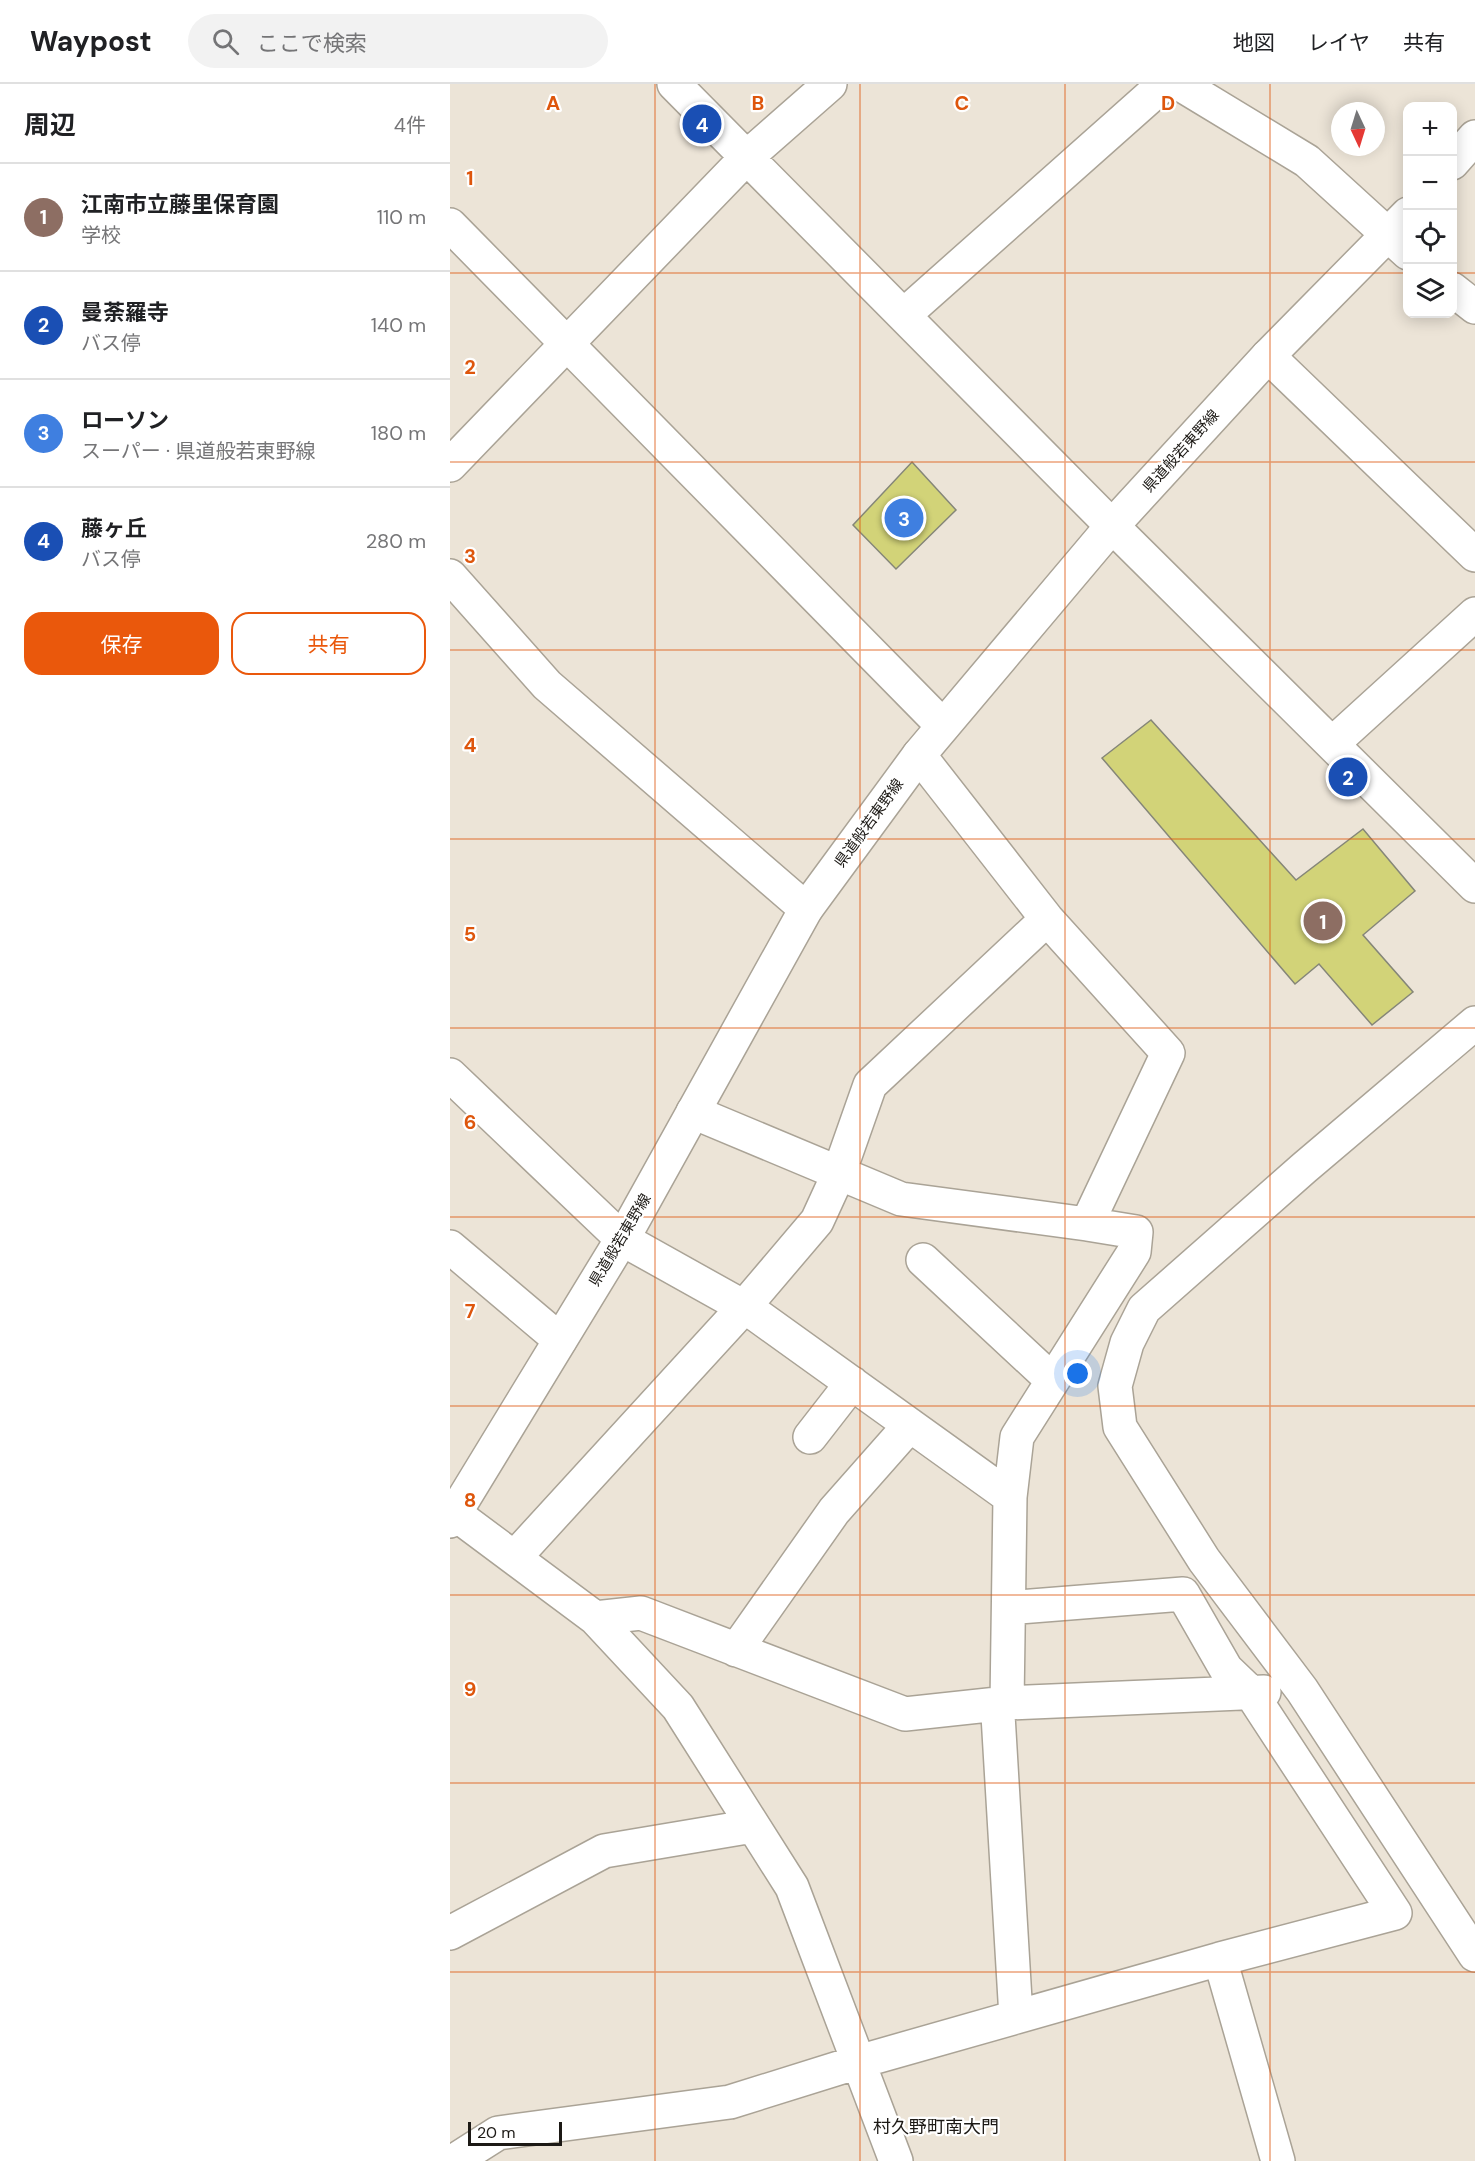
<!DOCTYPE html>
<html lang="ja">
<head>
<meta charset="utf-8">
<style>
	:root { --surface:#fff; --page:#f2f2f2; --text:#202124; --muted:#757577; --line:#e0e0e0; --accent:#ea580c }
	body { margin:0; font-family:"DM Sans","Noto Sans JP",sans-serif; background:var(--page); color:var(--text) }
	.controls { position:absolute; right:18px; top:18px; display:grid; overflow:hidden; border-radius:12px; box-shadow:0 3px 15px #0003 }
	.controls button { width:54px; height:54px; display:grid; place-items:center; padding:0; border:0; border-bottom:2px solid var(--line); background:var(--surface); color:var(--text); font:30px sans-serif }
	.compass { position:absolute; left:881px; top:18px; width:54px; height:54px; border-radius:50%; background:var(--surface); box-shadow:0 3px 15px #0003; rotate:176deg }
	.scale { position:absolute; left:18px; bottom:15px; width:94px; box-sizing:border-box; padding-left:6px; border:3px solid #1c1915; border-top:0; font-size:16px; line-height:21px; white-space:nowrap; color:#1c1915; -webkit-text-stroke:4px #fff; paint-order:stroke }
	.you { position:absolute; left:628px; top:1290px; width:21px; height:21px; margin:-15px; border:4px solid #fff; border-radius:50%; background:#1a73e8; box-shadow:0 0 0 9px #1a73e833 }
	.badge { display:grid; place-items:center; width:39px; height:39px; border-radius:50%; background:var(--accent); color:#fff; font-size:20px; font-weight:700 }
	.pin { position:absolute; translate:-50% -50%; border:3px solid #fff; box-shadow:0 2px 6px #0006 }
	.list { margin:0; padding:0; list-style:none }
	h2 { display:flex; justify-content:space-between; align-items:center; height:78px; margin:0; padding:0 24px; font-size:26px }
	h2 small { font-size:20px; font-weight:400; color:var(--muted) }
	.list li { display:grid; grid-template-columns:39px 1fr auto; gap:18px; align-items:center; box-sizing:border-box; height:108px; padding:0 24px; border-top:2px solid var(--line) }
	.list b { display:block; font-size:22px; white-space:nowrap }
	.list p { margin:0; font-size:20px; white-space:nowrap; color:var(--muted) }
	.list em { font-size:20px; font-style:normal; color:var(--muted) }
	.actions { display:flex; gap:12px; padding:18px 24px }
	.actions a { flex:1; padding:14px 0; border:2px solid var(--accent); border-radius:18px; text-align:center; font-size:21px; color:var(--accent) }
	.actions .main { background:var(--accent); color:#fff }
	.icon { flex:none; width:33px; height:33px; fill:none; stroke:currentColor; stroke-width:2; stroke-linecap:round; stroke-linejoin:round }
	.map { position:relative; flex:none; width:1025px; height:2077px; overflow:hidden }
	header { display:flex; align-items:center; gap:36px; box-sizing:border-box; height:84px; padding:0 30px; background:var(--surface); border-bottom:2px solid var(--line) }
	header strong { font-size:28px }
	nav { display:flex; gap:33px; margin-inline-start:auto; font-size:21px }
	.search { width:420px; height:54px; background:var(--page); display:flex; align-items:center; gap:15px; box-sizing:border-box; padding:0 21px; border-radius:33px; color:var(--muted); font-size:22px }
	main { display:flex }
	aside { flex:1; background:var(--surface) }
	.map>svg:first-child { display:block }
	.building { fill:#d2d378; stroke:#858678; stroke-width:1.5 }
	.lines { fill:none; stroke-linecap:round; stroke-linejoin:round }
	.minor-casing { stroke:#aaa396; stroke-width:36 }
	.major-casing { stroke:#aaa396; stroke-width:36 }
	.minor { stroke:#fff; stroke-width:33 }
	.major { stroke:#fff; stroke-width:33 }
	.grid { fill:none; stroke:#de560c; stroke-width:1.5; stroke-opacity:0.55 }
	.labels { text-anchor:middle; stroke-width:4.5; stroke-linejoin:round; paint-order:stroke }
	.street-label { font-size:15px; fill:#1c1915; stroke:#fff }
	.quarter-label { font-size:18px; fill:#1c1915; stroke:#fff }
	.grid-label { font-size:20px; text-anchor:middle; font-weight:bold; fill:#de560c; stroke:#fff; stroke-width:4.5; stroke-linejoin:round; paint-order:stroke }
</style>
</head>
<body>
<header>
<strong>Waypost</strong>
<div class="search"><svg class="icon" aria-label="search" viewBox="0 0 24 24"><circle cx="10" cy="10" r="6"/><path d="M15 15l6 6"/></svg>ここで検索</div>
<nav><a>地図</a><a>レイヤ</a><a>共有</a></nav>
</header>
<main>
<aside>
<h2>周辺<small>4件</small></h2>
<ul class="list">
<li><span class="badge" style="background:#8d6e63">1</span><div><b>江南市立藤里保育園</b><p>学校</p></div><em>110 m</em></li>
<li><span class="badge" style="background:#1a4fb4">2</span><div><b>曼荼羅寺</b><p>バス停</p></div><em>140 m</em></li>
<li><span class="badge" style="background:#3f7fe0">3</span><div><b>ローソン</b><p>スーパー · 県道般若東野線</p></div><em>180 m</em></li>
<li><span class="badge" style="background:#1a4fb4">4</span><div><b>藤ヶ丘</b><p>バス停</p></div><em>280 m</em></li>
</ul>
<div class="actions"><a class="main">保存</a><a>共有</a></div>
</aside>
<div class="map">
<svg width="1025" height="2077" viewBox="0 0 1025 2077">
	<rect width="100%" height="100%" fill="#ece4d7"/>
	<path class="building" d="M462,378L506,426L446,485L403,441Z
		M701,636L846,796L913,745L965,807L913,851L963,908L922,941L869,880L845,900L652,674Z"/>
	<g class="lines">
		<g class="minor-casing">
			<path id="minor" d="M224,0L662,442L1025,802
				M730,0L857,77L958,169
				M0,141L493,642
				M1002,205L1025,223
				M454,231L714,0
				M818,272L1025,471
				M0,381L297,73L380,0
				M0,492L97,601L356,825
				M882,660L1025,530
				M1025,939L854,1084L694,1225L677,1259L665,1302L670,1343L754,1476L852,1606L1025,1871
				M0,991L172,1155L301,1227L560,1413L557,1619
				M243,1028L451,1115L637,1140L718,969L597,835L469,671
				M0,1163L110,1256
				M473,1176L602,1296
				M360,1353L402,1299
				M560,1413L567,1353L684,1168L686,1148L637,1140
				M0,1426L145,1534L228,1623L342,1803L446,2077
				M65,1473L294,1223L367,1137L389,1089L420,1001L597,835
				M569,1523L733,1510L776,1585L801,1609L945,1829L770,1875
				M145,1534L191,1529L455,1630L557,1619L814,1608
				M286,1566L384,1427L460,1341
				M548,1631L566,1933
				M0,1849L154,1767L303,1742
				M4,2077L48,2049L280,2018L408,1978L770,1875L828,2077"/>
		</g>
		<g class="major-casing">
			<path id="major" d="M1002,79L1025,53
				M0,1437L181,1140L356,825L469,671L662,442L818,272L958,130"/>
		</g>
		<use href="#minor" class="minor"/>
		<use href="#major" class="major"/>
	</g>
	<path class="grid" d="M205,0V2077M410,0V2077M615,0V2077M820,0V2077M0,189H958M1002,189H1025M0,378H1025M0,566H1025M0,755H1025M0,944H1025M0,1133H1025M0,1322H1025M0,1511H1025M0,1699H1025M0,1888H1025"/>
	<g class="labels">
		<g class="street-label">
			<text transform="translate(731 367) rotate(-48)" y="5">県道般若東野線</text>
			<text transform="translate(419 739) rotate(-54)" y="5">県道般若東野線</text>
			<text transform="translate(170 1156) rotate(-59)" y="5">県道般若東野線</text>
		</g>
		<g class="quarter-label">
			<text x="486" y="2049">村久野町南大門</text>
		</g>
	</g>
	<g class="grid-label">
		<text x="103" y="26">A</text>
		<text x="308" y="26">B</text>
		<text x="512" y="26">C</text>
		<text x="718" y="26">D</text>
		<text x="20" y="101">1</text>
		<text x="20" y="290">2</text>
		<text x="20" y="479">3</text>
		<text x="20" y="668">4</text>
		<text x="20" y="857">5</text>
		<text x="20" y="1045">6</text>
		<text x="20" y="1234">7</text>
		<text x="20" y="1423">8</text>
		<text x="20" y="1612">9</text>
	</g>
</svg>
<div class="controls">
<button>+</button>
<button>−</button>
<button><svg class="icon" aria-label="locate" viewBox="0 0 24 24"><circle cx="12" cy="12" r="6"/><path d="M12 2v4M12 18v4M2 12h4M18 12h4"/></svg></button>
<button><svg class="icon" aria-label="layers" viewBox="0 0 24 24"><path d="M12 4l9 5-9 5-9-5zM3 14l9 5 9-5"/></svg></button>
</div>
<svg class="compass" viewBox="-18 -18 36 36"><path d="M0-13l5 13h-10z" fill="#e53935"/><path d="M0 13l5-13h-10z" fill="#757577"/></svg>
<div class="scale">20 m</div>
<div class="you"></div>
<div class="pin badge" style="left:873px;top:837px;background:#8d6e63">1</div>
<div class="pin badge" style="left:898px;top:693px;background:#1a4fb4">2</div>
<div class="pin badge" style="left:454px;top:434px;background:#3f7fe0">3</div>
<div class="pin badge" style="left:252px;top:40px;background:#1a4fb4">4</div>
</div>
</main>
</body>
</html>
